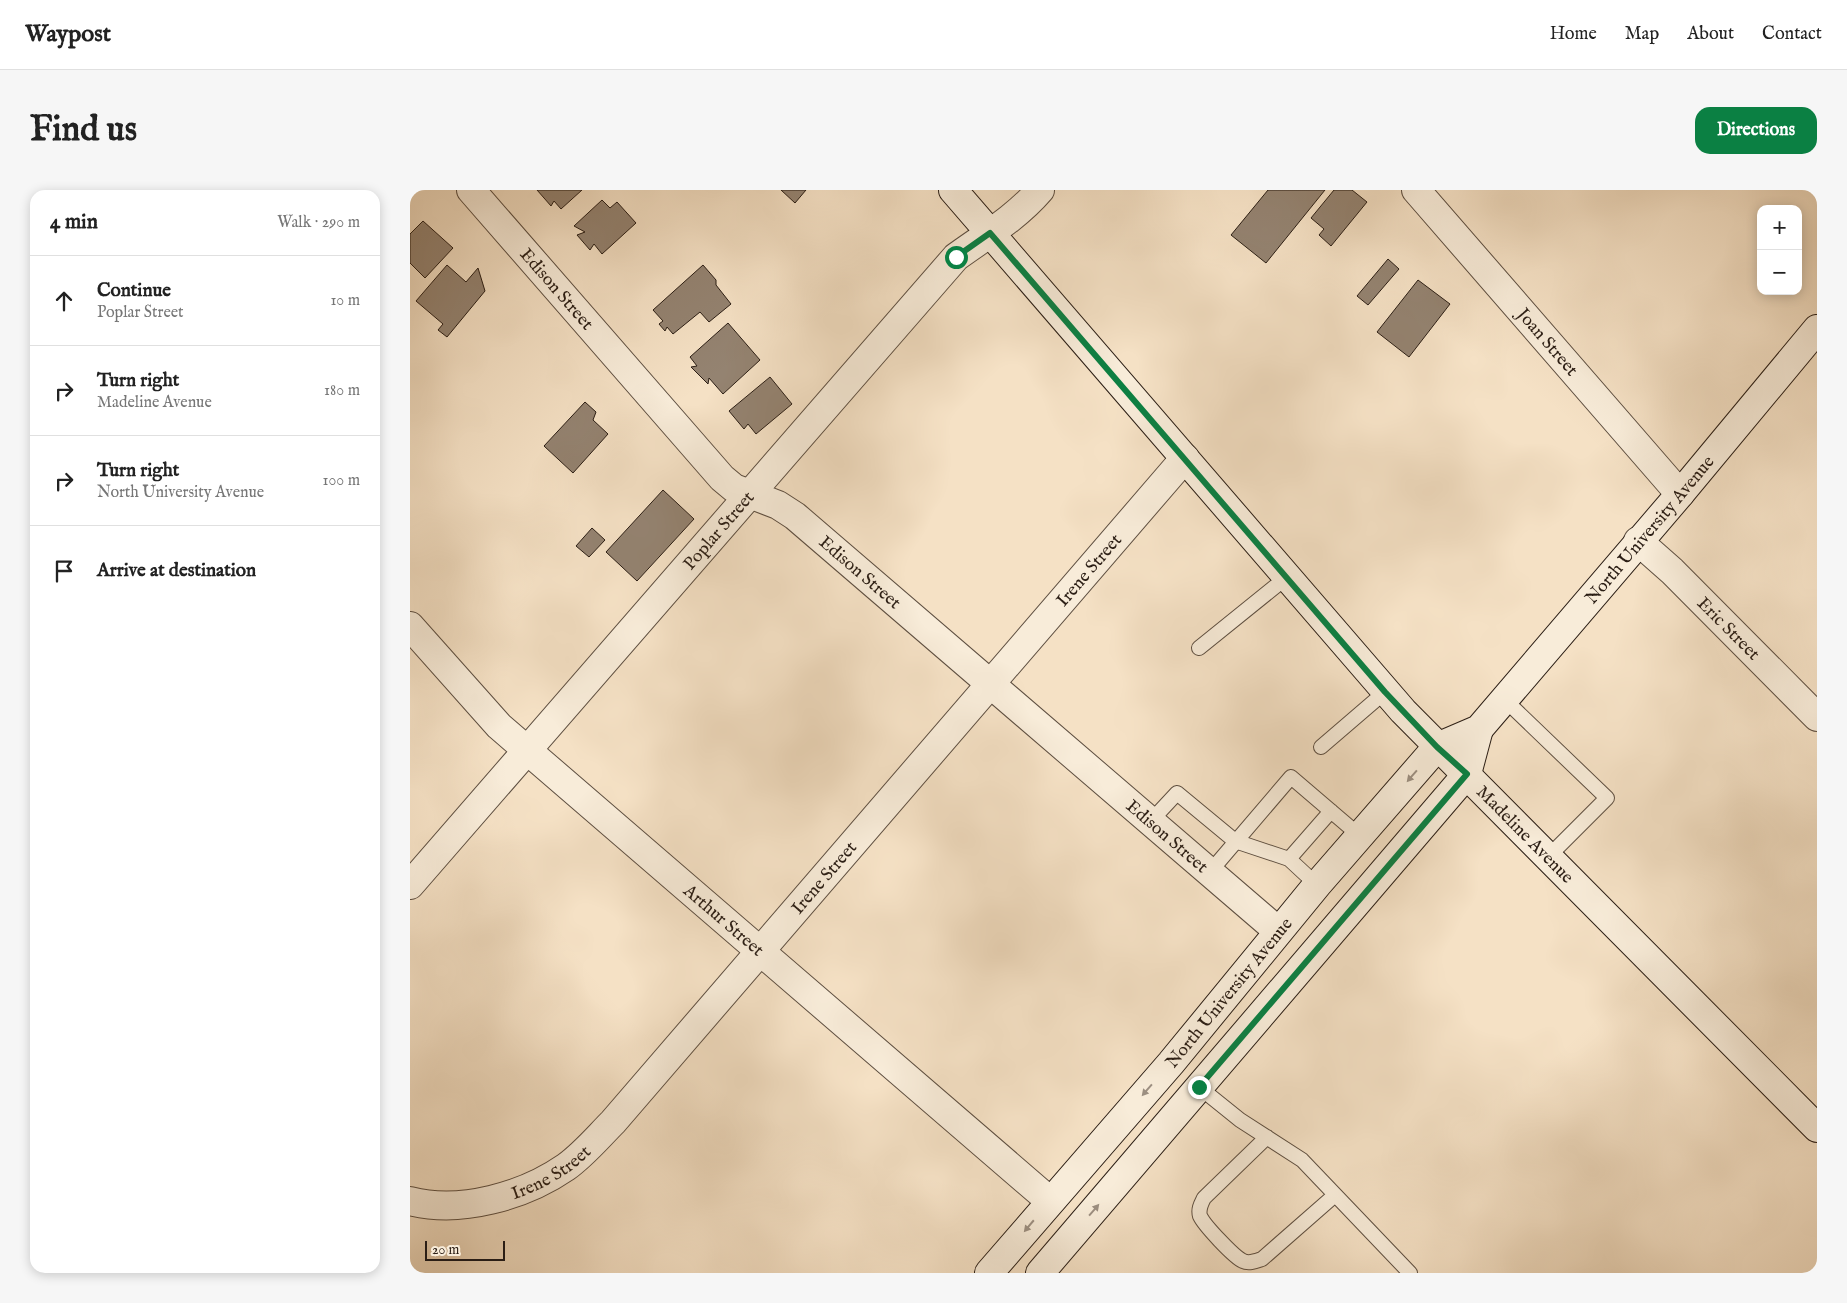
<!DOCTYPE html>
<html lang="en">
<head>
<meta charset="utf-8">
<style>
	:root { --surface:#fff; --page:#f6f6f6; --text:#222; --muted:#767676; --line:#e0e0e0; --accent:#0b8043 }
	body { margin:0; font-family:"IM FELL English",serif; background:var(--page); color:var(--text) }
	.controls { position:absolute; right:15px; top:15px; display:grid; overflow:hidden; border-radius:10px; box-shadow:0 2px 12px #0003 }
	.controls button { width:45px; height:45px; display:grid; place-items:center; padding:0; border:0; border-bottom:1px solid var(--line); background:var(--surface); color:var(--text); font:25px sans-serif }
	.scale { position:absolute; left:15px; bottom:12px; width:80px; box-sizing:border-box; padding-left:5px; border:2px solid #2b1e15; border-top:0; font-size:14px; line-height:18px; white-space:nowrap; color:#2b1e15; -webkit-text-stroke:4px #f8ecd9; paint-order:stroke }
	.stop { position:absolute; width:15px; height:15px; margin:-11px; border:4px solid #0b8043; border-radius:50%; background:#fff }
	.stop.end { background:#0b8043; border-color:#fff; box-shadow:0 1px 5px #0008 }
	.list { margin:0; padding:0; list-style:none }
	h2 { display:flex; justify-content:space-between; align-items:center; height:65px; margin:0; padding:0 20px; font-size:21px }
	h2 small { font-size:16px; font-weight:400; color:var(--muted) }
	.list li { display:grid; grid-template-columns:32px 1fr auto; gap:15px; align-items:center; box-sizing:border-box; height:90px; padding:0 20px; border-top:1px solid var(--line) }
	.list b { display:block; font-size:19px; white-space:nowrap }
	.list p { margin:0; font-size:16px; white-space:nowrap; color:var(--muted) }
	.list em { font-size:16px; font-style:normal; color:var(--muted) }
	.icon { flex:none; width:28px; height:28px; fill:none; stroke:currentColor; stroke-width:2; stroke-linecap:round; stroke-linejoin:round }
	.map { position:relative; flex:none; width:1407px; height:1083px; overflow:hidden; border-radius:15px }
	header { display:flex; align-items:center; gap:30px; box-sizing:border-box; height:70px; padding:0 25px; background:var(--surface); border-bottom:1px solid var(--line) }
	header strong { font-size:24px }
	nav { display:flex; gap:28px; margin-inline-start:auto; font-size:18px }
	.intro { display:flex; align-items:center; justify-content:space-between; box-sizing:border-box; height:120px; padding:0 30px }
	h1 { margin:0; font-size:35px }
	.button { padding:12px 22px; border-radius:15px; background:var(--accent); color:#fff; font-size:18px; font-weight:700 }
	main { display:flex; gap:30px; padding:0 30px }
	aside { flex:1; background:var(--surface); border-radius:15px; box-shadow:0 2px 12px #0003 }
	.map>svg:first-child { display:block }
	.building { fill:#948371; stroke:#2b1e15 }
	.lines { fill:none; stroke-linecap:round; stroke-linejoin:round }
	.lane-casing { stroke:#5e4f41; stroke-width:16 }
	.street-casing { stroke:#5e4f41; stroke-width:30 }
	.secondary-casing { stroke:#2b1e15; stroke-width:30 }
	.lane { stroke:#f8ecd9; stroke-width:14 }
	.street { stroke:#f8ecd9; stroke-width:28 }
	.secondary { stroke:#f8ecd9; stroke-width:28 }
	.oneway { fill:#9c8f81 }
	.route { stroke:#0b8043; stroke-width:6 }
	.labels { text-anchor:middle; stroke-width:5; stroke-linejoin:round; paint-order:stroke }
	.street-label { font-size:18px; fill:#2b1e15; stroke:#f8ecd9 }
</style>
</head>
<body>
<header>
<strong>Waypost</strong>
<nav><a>Home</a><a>Map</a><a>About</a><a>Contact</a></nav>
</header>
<div class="intro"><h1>Find us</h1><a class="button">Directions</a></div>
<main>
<aside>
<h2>4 min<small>Walk · 290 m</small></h2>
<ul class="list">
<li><svg class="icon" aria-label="ahead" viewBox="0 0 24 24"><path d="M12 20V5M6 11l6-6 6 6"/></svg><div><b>Continue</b><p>Poplar Street</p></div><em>10 m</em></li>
<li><svg class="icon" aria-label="right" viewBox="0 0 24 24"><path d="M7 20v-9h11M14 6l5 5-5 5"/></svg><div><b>Turn right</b><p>Madeline Avenue</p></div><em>180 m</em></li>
<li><svg class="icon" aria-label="right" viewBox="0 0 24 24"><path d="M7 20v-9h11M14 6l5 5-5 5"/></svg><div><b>Turn right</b><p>North University Avenue</p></div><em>100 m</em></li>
<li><svg class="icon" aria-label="arrive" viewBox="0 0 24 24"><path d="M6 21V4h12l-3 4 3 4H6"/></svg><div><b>Arrive at destination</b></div></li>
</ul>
</aside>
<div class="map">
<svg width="1407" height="1083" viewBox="0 0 1407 1083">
	<rect width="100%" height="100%" fill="#f5e1c5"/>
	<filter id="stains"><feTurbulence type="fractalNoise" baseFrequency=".004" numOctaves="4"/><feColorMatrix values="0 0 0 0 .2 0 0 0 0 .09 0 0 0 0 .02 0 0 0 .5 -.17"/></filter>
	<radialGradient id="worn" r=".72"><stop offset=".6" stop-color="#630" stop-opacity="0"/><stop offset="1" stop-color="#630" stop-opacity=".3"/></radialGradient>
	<path class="building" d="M127,0H172L151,19L144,11L141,16Z
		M371,0H396L385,13Z
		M858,0H915L856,73L821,45Z
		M924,0H942L957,12L921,56L909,45L914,39L901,28Z
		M192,10L200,18L207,12L226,33L192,64L184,54L180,60L167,45L175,42L164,36Z
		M13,31L43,58L15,88L0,73V44Z
		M978,69L989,79L958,115L947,106Z
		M37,75L56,92L68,78L75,101L37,147L28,140L33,134L6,111Z
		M293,75L306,90V95L321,114L299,132L290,122L263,144L257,137L255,141L249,134L253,131L243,120Z
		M1008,90L1040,114L999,167L967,142Z
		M318,133L350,170L313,204L299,188L298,194L281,177L287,176L280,167Z
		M360,187L382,214L346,244L338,234L334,239L319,221Z
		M175,212L186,222L183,230L198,244L163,283L134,256Z
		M253,300L284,329L227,391L196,362Z
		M182,338L195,350L179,367L166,356Z"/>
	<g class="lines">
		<g class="lane-casing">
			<path id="lane" d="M789,458L877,387
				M1094,509L1197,608L1137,668
				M911,557L975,502
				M740,632L767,603L825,651L879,669L907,695
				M879,669L921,621
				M799,683L881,587L950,646
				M789,897L830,930L892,970L1000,1083
				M857,947L794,1008C791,1014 788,1019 790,1026C794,1035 824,1067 833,1071C839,1074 846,1071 852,1069L925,1005"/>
		</g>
		<g class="street-casing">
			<g id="street">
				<path id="s1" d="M61,0L312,288L324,298L368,315L385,326L868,741"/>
				<path id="s2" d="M1006,0L1270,304"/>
				<path id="s3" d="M1228,351L1262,381L1407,527"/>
				<path id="s4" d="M0,436L89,536L640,1011"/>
				<path id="s5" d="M0,695L546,67C575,46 607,27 630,0"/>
				<path id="s6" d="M0,1011C51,1024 114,1006 156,977C174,964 188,947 203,932L775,268"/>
			</g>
		</g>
		<g class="secondary-casing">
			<g id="secondary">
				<path id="s7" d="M543,0L993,521L1407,938"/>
				<path id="s8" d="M579,1083L761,873L907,695L1027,557L1069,539L1270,304L1407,139"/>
				<path d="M630,1083L1057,584L1069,539"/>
			</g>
		</g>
		<use href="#lane" class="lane"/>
		<use href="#street" class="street"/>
		<use href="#secondary" class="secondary"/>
	</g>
	<defs><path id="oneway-solid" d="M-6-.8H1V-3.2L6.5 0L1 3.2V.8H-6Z" transform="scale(1.25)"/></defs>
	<g class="oneway">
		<use href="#oneway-solid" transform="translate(1002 586) rotate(131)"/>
		<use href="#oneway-solid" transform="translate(737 900) rotate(131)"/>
		<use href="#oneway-solid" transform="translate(684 1020) rotate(-49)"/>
		<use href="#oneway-solid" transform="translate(619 1036) rotate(130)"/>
	</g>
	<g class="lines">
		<path class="route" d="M546,67L580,43L975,502L1027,557L1057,584L789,897"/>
	</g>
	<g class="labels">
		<g class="street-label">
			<text dy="6" stroke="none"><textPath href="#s1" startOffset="131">Edison Street</textPath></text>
			<text dy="6" stroke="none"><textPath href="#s2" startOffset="201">Joan Street</textPath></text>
			<text dy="6" stroke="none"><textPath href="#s8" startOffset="999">North University Avenue</textPath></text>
			<text dy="6" stroke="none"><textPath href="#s5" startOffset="470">Poplar Street</textPath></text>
			<text dy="6" stroke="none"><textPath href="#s6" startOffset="958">Irene Street</textPath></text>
			<text dy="6" stroke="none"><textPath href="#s1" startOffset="551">Edison Street</textPath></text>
			<text dy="6" stroke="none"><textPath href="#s3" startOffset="126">Eric Street</textPath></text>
			<text dy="6" stroke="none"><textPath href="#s7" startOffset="862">Madeline Avenue</textPath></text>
			<text dy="6" stroke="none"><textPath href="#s1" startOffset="956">Edison Street</textPath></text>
			<text dy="6" stroke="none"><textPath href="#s6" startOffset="552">Irene Street</textPath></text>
			<text dy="6" stroke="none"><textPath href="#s4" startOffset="431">Arthur Street</textPath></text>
			<text dy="6" stroke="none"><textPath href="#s8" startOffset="369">North University Avenue</textPath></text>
			<text dy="6" stroke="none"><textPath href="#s6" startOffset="148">Irene Street</textPath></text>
		</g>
	</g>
	<rect width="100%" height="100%" filter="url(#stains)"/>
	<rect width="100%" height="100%" fill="url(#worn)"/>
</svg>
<div class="controls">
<button>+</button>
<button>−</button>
</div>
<div class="scale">20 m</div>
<div class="stop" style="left:546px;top:67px"></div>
<div class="stop end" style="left:789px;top:897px"></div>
</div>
</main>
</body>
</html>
